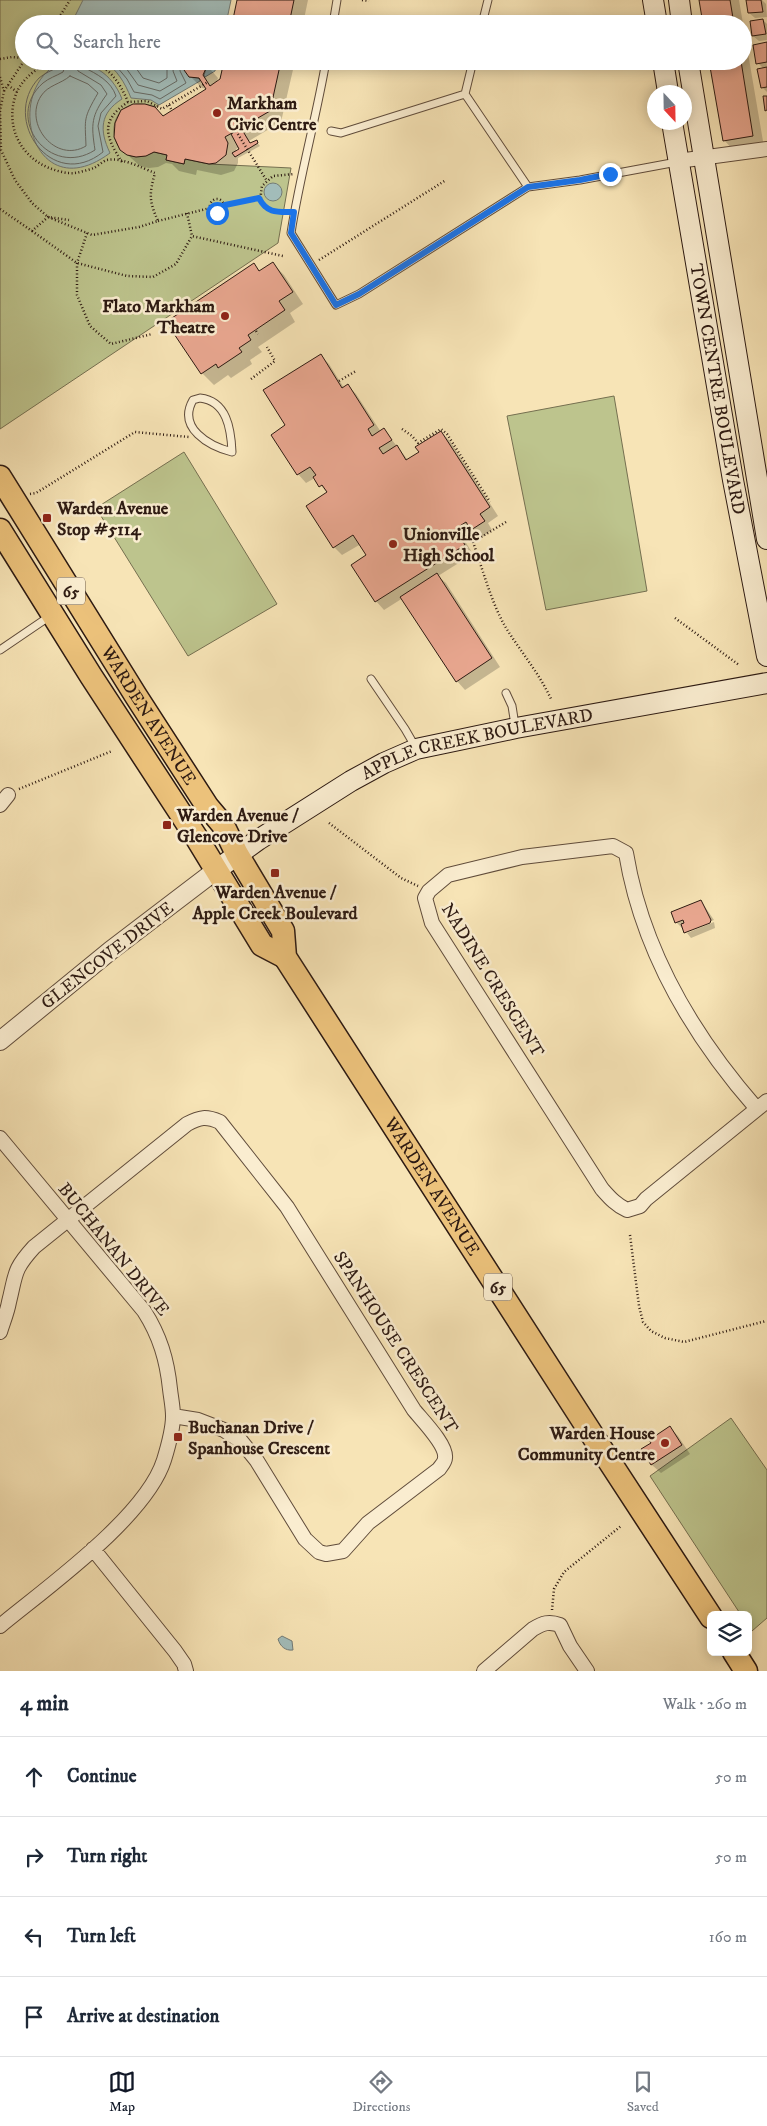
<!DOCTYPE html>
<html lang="en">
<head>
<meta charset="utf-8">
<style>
	:root { --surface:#fff; --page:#f2f2f3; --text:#1f2937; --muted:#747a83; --line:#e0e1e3; --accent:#111827 }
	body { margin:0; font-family:"IM FELL DW Pica",serif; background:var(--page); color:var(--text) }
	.controls { position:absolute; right:15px; bottom:15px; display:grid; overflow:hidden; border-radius:8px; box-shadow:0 2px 12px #0003 }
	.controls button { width:45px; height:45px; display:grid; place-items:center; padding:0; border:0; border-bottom:1px solid var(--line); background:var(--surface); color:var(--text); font:25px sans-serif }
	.compass { position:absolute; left:647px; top:85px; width:45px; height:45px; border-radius:50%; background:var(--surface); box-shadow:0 2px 12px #0003; rotate:158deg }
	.stop { position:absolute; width:15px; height:15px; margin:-11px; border:4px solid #1a73e8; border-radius:50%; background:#fff }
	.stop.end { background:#1a73e8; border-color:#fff; box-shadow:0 1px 5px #0008 }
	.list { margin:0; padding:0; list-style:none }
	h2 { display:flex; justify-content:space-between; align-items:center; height:65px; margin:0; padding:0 20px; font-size:21px }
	h2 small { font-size:16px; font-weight:400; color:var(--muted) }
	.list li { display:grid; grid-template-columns:32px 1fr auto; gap:15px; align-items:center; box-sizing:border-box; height:80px; padding:0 20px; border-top:1px solid var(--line) }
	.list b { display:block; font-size:19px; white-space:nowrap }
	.list em { font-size:16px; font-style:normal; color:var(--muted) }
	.icon { flex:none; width:28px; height:28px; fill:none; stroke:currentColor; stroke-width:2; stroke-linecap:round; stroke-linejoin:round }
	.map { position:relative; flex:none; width:767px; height:1671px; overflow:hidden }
	.search { position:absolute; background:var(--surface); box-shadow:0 2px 12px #0003; left:15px; right:15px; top:15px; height:55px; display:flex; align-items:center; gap:12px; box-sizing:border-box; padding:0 18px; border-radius:28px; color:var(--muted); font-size:19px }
	.sheet { height:385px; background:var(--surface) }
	nav { display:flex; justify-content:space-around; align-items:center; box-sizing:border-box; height:70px; border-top:1px solid var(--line); background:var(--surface); font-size:14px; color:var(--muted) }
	nav a { display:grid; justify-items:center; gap:2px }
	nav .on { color:var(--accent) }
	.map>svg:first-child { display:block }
	.green { fill:#bdc48d; stroke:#756f50 }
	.water { fill:#a2bcb9; stroke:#737b76 }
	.shadow { fill:#0003; fill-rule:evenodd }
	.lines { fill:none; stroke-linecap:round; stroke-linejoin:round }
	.shore { stroke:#686b66; stroke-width:1 }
	.building { fill:#e9a790; stroke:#2d1a12 }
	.service-casing { stroke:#604c3b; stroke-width:9 }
	.minor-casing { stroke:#604c3b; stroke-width:16 }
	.tertiary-casing { stroke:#604c3b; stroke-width:20 }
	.secondary-casing { stroke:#2d1a12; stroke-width:22 }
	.primary-casing { stroke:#2d1a12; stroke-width:25 }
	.path { stroke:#2d1a12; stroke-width:2.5; stroke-dasharray:1 2.5; stroke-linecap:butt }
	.service { stroke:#faedd0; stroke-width:7 }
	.minor { stroke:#faedd0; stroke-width:14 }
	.tertiary { stroke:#faedd0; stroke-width:18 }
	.secondary { stroke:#faedd0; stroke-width:20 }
	.primary { stroke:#ecc27b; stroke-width:22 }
	.route { stroke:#1a73e8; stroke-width:6 }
	.poi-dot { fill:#8f2418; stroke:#faedd0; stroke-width:2 }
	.labels { text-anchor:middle; stroke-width:5; stroke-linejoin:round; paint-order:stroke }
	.shield { fill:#faedd0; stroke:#6a594b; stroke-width:1 }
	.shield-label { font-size:16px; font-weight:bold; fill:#2d1a12 }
	.poi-label { font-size:18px; font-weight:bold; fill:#2d1a12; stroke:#faedd0; text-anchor:start }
	.street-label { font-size:18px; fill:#2d1a12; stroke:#faedd0 }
</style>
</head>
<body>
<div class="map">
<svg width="767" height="1671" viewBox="0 0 767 1671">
	<rect width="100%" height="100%" fill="#f7e4b6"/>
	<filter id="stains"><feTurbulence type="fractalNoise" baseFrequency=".004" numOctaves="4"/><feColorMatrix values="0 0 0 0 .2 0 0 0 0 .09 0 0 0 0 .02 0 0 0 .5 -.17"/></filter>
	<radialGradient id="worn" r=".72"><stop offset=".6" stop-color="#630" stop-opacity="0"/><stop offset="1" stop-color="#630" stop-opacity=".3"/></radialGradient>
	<path class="green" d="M0,0H218L213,24H24V61H205L201,78L155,107C97,87 104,178 154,152L167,155L166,160L184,164L185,159L209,164L291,168L278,243L0,429Z
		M614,396L647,591L546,610L507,416Z
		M184,452L277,604L188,656L96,508Z
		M731,1418L767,1470V1618L752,1631L748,1625V1615H741L650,1476Z"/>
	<path class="water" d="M83,0H231L226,24H71Z
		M64,61C91,61 112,73 122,99C100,113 99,130 110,153C32,211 0,86 64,61Z
		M103,61H186L189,77L199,78L200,81L159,105L151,100L131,98C125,83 117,69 103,61Z
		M204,61H217L215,71L205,77L204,75L207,66Z
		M264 192a9 9 0 1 1 18 0a9 9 0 1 1-18 0Z
		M282,1636L292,1641L293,1650C285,1651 280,1646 278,1639Z"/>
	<path class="shadow" d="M239,0H308L303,24H234Z
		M700,0H739L764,147L735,152L724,140L710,61H743V24H704Z
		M748,0H762L766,4L767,17L755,18L749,13Z
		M763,20L767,24V40L759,41L753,36Z
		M767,44V92L762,87L764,69L758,63Z
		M203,61L218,78L216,84L222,80L226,61H295L281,122L249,141L251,144L256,141L260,146L238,158V163L234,171L221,175L197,170L196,175L179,171L172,164L166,163L158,167L149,168L140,166L121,149L163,117L208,89L202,88L190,76ZM240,147L241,149L237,152L236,149Z
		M273,264L284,275L303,304L290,313L295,322L258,347L262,352L250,360L252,364L231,378L228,375L214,385L202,373L168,322L254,265L261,272Z
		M321,356L329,364L344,388L348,386L356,394L381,432L384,430L408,460L420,452L441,432L450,441L498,516L488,523L492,530L481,538L474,531L463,538L473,554L438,576L446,583L500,667L465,690L457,681L403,598L384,610L376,601L368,555L361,544L342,555L334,547L328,494L315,478L306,483L298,474L287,426Z
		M701,901L714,920L687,930V933L684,927L682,928L676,922Z
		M714,922L715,928L691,938L687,933Z
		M670,1428L678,1436L690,1454L661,1473L652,1465L643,1449L653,1443Z"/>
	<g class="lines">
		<path class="shore" d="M61,61L59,67C52,70 45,73 39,78C0,119 52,193 103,152L98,126L101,113L116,96C111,81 97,74 83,67L81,61
			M67,61L63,72C56,76 49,78 43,83C3,118 50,179 95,150C91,124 91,116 107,94L101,85L78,71L75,61
			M112,61L127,79L134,92L152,95L160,99L186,83L180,71L181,61
			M121,61L138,85L160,91L177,81L173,71L175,61
			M131,61L143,78L159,83L167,78V61
			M70,76L88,84L98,93C83,119 85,118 86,146C56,164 23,124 41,96C48,85 61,84 70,76Z"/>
	</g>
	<path class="building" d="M237,0H294L289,24H232Z
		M699,0H730L734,24H703Z
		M746,0H761L763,12L748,13Z
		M763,19L766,34L752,36L750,21Z
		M767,42V62L756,64L753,45Z
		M186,61H204L207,66L203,75L210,86L220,79L224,61H281L270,111L225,137L228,143L226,155L216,163L209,164L185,159L184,164L166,160L167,155L154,152L146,156L136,157L127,155L120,150L114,137L115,123L121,110L133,104H145L155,107L163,116L206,89L199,78L189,77L184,70Z
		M709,61H741L753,136L723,141Z
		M767,67V87L761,88L757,69Z
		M763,96H767V110L765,111Z
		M241,128L250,143L257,140L258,143L235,157L232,153L239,149L231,134Z
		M273,262L293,292L279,301L285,310L248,335L251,340L239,348L242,352L218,368L216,364L201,374L166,322L254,263L259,271Z
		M321,354L342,388L348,384L374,425L368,429L372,436L384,428L392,440L379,448L383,454L397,445L406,460L419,452L415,447L441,431L490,507L480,514L485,521L471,530L466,522L455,529L465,545L375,602L351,565L366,555L353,535L333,548L306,506L327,492L322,485L319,487L313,477L316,475L310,467L297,475L271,435L285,425L263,390Z
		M437,573L492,658L456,682L400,597Z
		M701,900L711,920L710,923L684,933L681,924L684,923L683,920L675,923L671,912Z
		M670,1426L682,1445L651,1465L641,1449L651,1443L649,1440Z"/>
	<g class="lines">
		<g class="service-casing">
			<path id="service" d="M333,24L337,0
				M482,24L488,0
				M326,61C316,119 300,175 291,233L336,305L359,294L528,187L580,180L677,162
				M473,61L465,94L528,187
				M331,131L341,133L465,94
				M200,398C227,401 231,429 232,452C209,446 177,428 193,400Z
				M0,650L50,616
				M371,679L405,729L416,748
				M506,693L512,706L515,725"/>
		</g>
		<g class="minor-casing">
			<path id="minor" d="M678,161L767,149
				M0,805L8,795
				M757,1109C693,1036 642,950 626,853L613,846L522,857L448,875L429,891L425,898L432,923L602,1189C610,1198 616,1205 627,1210L640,1206L646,1199L757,1109L767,1101
				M0,1138L144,1311C160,1336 167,1360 170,1389C171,1398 173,1407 173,1416C173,1429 168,1447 164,1460C146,1517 46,1588 0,1626
				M0,1332C3,1322 7,1313 9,1302C16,1274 13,1270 34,1247L187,1124C200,1117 206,1116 220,1122L287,1207L414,1410C422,1420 447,1445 445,1458C445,1462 441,1466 439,1469L368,1523L343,1551L326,1554L319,1552L305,1539L257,1461L241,1441L224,1430L198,1420L173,1416
				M93,1549L175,1651L184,1664L186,1671
				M484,1671L533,1629C543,1623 549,1621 560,1625L570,1646L587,1671"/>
		</g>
		<g class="tertiary-casing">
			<path id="tertiary" d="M0,1041L110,951L215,871"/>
		</g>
		<g class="secondary-casing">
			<g id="secondary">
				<path d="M653,0L657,24"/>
				<path d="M679,0L682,24"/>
				<path d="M663,61L668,92"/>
				<path d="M688,61L767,539"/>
				<path id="s1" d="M672,122L733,480L767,656"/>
				<path id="s2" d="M215,871L258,840L351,781L384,763L416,749L516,728L767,683"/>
			</g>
		</g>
		<g class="primary-casing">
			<g id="primary">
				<path id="s3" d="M0,477L136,696L207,806L223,825L237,854L283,931L285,957L600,1447L711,1617"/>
				<path d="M0,530L91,676L198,840L262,945L285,957"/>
				<path d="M734,1652L746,1671"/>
			</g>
		</g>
		<path class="path" d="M362,0L369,1
			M55,24L70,0
			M0,59L12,57L24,58
			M91,61C111,69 120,83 128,102L147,101L162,109L208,82
			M335,63L355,68
			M0,77L4,91L0,111L1,150L15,180L32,203L48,217L92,235L139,227L158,221C149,201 149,194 155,173C142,168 122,157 107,160C103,161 98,166 94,168C88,170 81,172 75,173C67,174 57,171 49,168C20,156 6,127 15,97C20,80 37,67 53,61
			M8,85L17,92
			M4,91L24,61
			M169,105L172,111
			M236,131L267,181
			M122,162C105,136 100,121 128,102
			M210 206a7 7 0 1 1 14 0a7 7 0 1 1-14 0Z
			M225,205L259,198
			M0,209L32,231L48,217L69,220
			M285,212C264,212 258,207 262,186L273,176L294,174
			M187,213L192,236
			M158,221L210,208
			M32,231L77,263L127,276L153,277L176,264L192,236L283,256
			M87,233L77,263V295L90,326L111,344L152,334
			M319,260L446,180
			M256,331L258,334
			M251,379L275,361L267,347
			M339,381L356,371
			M402,429L412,436L418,443L441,429L447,434L490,502
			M30,494L36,493L135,432L189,437
			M506,522L473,542C483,570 491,602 506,628C521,652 539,673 551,699
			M675,618L739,665
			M19,789L112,751
			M329,823L401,878L418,886
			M630,1235L639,1306L643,1322L651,1331L665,1338L684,1342L766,1321
			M552,1610L554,1589L564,1572L621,1526"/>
		<use href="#service" class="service"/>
		<use href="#minor" class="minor"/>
		<use href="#tertiary" class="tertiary"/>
		<use href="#secondary" class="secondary"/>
		<use href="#primary" class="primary"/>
	</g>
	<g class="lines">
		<path class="route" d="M217,213L223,211L225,205L259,198C267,214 278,212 294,212L291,233L336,305L359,294L528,187L580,180L610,174"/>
	</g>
	<g class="poi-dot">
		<circle cx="217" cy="113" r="5"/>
		<circle cx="225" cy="316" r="5"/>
		<rect x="42" y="513" width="10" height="10" rx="2.5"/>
		<circle cx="393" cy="544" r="5"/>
		<rect x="162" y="820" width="10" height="10" rx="2.5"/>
		<rect x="270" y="868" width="10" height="10" rx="2.5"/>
		<rect x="173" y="1432" width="10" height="10" rx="2.5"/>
		<circle cx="665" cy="1443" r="5"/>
	</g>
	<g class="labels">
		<g class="shield">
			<rect x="57" y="577.5" width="28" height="27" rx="4"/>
			<rect x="484" y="1273.5" width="28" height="27" rx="4"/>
		</g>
		<g class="shield-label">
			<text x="71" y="597">65</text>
			<text x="498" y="1293">65</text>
		</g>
		<g class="poi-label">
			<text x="227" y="109">Markham<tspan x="227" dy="21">Civic Centre</tspan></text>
			<text x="215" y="312" text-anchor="end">Flato Markham<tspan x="215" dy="21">Theatre</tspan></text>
			<text x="57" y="514">Warden Avenue<tspan x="57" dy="21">Stop #5114</tspan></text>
			<text x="403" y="540">Unionville<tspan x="403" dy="21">High School</tspan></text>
			<text x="177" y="821">Warden Avenue /<tspan x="177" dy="21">Glencove Drive</tspan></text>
			<text x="275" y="898" text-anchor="middle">Warden Avenue /<tspan x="275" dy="21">Apple Creek Boulevard</tspan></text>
			<text x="188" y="1433">Buchanan Drive /<tspan x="188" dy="21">Spanhouse Crescent</tspan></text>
			<text x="655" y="1439" text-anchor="end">Warden House<tspan x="655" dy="21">Community Centre</tspan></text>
		</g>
		<g class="street-label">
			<text dy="6" stroke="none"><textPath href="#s1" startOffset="271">TOWN CENTRE BOULEVARD</textPath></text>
			<text dy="6" stroke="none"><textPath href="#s3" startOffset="281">WARDEN AVENUE</textPath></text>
			<text dy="6" stroke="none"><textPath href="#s2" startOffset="296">APPLE CREEK BOULEVARD</textPath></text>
			<text transform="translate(107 955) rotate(-38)" y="6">GLENCOVE DRIVE</text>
			<text transform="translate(493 980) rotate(58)" y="6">NADINE CRESCENT</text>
			<text dy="6" stroke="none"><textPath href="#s3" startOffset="834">WARDEN AVENUE</textPath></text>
			<text transform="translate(114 1249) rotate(51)" y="6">BUCHANAN DRIVE</text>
			<text transform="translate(396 1342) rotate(57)" y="6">SPANHOUSE CRESCENT</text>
		</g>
	</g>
	<rect width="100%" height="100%" filter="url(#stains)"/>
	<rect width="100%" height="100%" fill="url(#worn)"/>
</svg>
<div class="controls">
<button><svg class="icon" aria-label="layers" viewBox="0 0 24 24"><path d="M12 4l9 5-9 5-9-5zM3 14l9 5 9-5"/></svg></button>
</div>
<svg class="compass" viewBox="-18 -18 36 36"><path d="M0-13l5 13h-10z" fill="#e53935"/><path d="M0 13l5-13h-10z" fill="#747a83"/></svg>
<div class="stop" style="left:217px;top:213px"></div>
<div class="stop end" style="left:610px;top:174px"></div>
<div class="search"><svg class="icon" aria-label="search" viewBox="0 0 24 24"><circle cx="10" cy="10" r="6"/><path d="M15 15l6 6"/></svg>Search here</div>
</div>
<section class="sheet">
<h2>4 min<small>Walk · 260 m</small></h2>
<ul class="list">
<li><svg class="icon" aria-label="ahead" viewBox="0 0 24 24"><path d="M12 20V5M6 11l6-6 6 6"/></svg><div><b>Continue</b></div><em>50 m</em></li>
<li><svg class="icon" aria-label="right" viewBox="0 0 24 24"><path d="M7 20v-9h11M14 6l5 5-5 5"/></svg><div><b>Turn right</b></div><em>50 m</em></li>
<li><svg class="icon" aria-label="left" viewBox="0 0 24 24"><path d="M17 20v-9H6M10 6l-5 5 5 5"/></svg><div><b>Turn left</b></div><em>160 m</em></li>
<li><svg class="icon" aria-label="arrive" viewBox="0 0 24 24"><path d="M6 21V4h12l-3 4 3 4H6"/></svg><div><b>Arrive at destination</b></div></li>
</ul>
</section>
<nav>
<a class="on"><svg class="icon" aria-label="map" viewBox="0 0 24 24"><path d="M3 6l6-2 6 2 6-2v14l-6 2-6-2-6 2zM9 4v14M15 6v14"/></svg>Map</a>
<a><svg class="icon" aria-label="directions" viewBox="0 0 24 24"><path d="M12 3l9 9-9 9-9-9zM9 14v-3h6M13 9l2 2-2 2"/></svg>Directions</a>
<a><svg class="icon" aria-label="saved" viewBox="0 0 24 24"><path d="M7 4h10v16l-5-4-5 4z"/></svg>Saved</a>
</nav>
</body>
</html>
